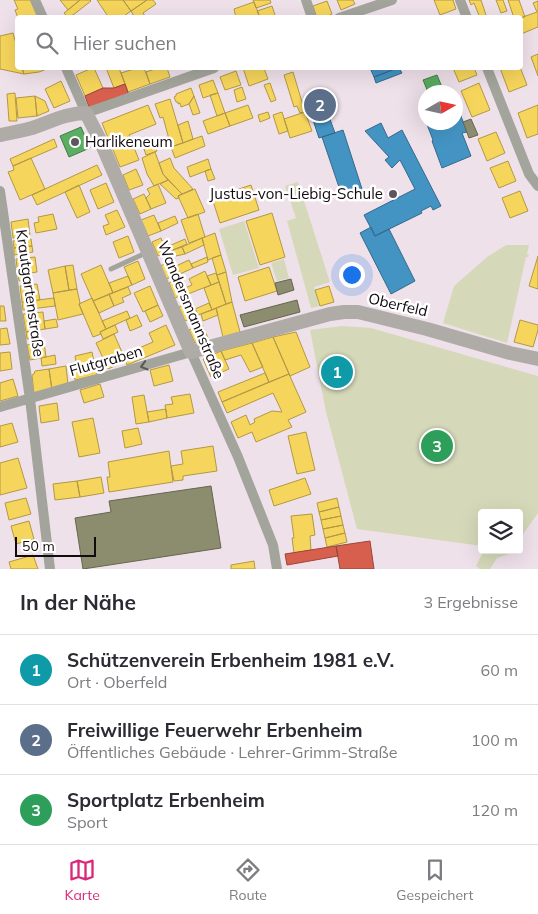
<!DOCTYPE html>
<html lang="de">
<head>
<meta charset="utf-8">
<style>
	:root { --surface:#fff; --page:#f7f7f7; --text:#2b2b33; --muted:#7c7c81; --line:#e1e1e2; --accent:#db2777 }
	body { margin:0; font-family:Mulish,sans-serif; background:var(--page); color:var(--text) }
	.controls { position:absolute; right:15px; bottom:15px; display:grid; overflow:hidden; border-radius:5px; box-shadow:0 5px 20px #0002 }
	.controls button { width:45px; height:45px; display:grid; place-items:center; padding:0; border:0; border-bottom:1px solid var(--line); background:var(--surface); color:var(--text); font:25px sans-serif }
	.compass { position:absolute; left:418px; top:85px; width:45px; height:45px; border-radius:50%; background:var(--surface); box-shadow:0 5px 20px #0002; rotate:81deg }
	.scale { position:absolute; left:15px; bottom:12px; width:81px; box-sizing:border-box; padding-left:5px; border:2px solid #120a0f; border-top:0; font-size:14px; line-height:18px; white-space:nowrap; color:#120a0f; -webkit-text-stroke:4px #fff; paint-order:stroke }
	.you { position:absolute; left:351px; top:274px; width:18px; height:18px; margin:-12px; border:4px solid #fff; border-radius:50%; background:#1a73e8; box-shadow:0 0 0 8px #1a73e833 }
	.badge { display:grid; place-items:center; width:32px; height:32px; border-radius:50%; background:var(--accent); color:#fff; font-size:16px; font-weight:700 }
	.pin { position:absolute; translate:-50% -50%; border:2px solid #fff; box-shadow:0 1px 5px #0006 }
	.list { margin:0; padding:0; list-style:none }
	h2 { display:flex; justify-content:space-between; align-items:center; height:65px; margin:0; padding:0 20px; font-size:21px }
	h2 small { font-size:16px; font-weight:400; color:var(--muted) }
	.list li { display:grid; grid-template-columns:32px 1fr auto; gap:15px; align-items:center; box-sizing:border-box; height:70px; padding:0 20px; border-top:1px solid var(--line) }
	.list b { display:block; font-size:19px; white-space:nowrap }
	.list p { margin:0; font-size:16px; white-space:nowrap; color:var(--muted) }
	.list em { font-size:16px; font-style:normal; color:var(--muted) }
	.icon { flex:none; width:28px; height:28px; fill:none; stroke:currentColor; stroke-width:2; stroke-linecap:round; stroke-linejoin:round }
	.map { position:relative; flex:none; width:538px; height:569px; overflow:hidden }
	.search { position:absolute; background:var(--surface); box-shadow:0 5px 20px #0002; left:15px; right:15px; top:15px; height:55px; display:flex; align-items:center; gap:12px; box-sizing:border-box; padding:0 18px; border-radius:5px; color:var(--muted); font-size:19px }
	.sheet { height:275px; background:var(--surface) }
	nav { display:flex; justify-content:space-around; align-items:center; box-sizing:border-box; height:70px; border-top:1px solid var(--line); background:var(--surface); font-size:14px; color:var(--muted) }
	nav a { display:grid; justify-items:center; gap:2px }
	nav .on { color:var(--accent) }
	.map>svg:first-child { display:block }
	.green { fill:#d5d9b9 }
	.homes { fill:#f6d55c; stroke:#b29845 }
	.shops { fill:#d6604d; stroke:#9b463a }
	.schools { fill:#4393c3; stroke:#346a8d }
	.public { fill:#5aae61; stroke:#447d48 }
	.industry { fill:#8c8c6e; stroke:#676552 }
	.building { fill:#d1c6cd; stroke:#b3a8af }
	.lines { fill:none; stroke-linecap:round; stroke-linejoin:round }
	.lane { stroke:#a3a59c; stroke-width:5 }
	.street { stroke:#a3a59c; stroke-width:10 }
	.secondary { stroke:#afaca8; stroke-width:14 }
	.oneway { stroke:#5a5856 }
	.poi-dot { fill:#5f555c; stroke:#fff; stroke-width:2 }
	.labels { text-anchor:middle; stroke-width:5; stroke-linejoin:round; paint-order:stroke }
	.poi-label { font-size:15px; fill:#120a0f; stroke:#fff; text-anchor:start }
	.street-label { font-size:15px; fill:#120a0f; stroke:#fff }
</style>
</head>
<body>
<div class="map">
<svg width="538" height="569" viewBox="0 0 538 569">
	<rect width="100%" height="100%" fill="#efe1ea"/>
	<path class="green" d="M298,182L330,282L314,287L319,306L311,308L287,221L296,218L285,186Z
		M244,221L259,268L233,275L219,229Z
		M506,245H529L527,254L529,255L528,257H526L507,343L443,323L454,286L487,257Z
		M284,259L289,278L277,281L271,263Z
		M342,326L371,328L538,376V513L519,540V513H482V546L357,529L326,412L310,330Z
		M484,550H512L509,554L497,558L490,569H480L476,566Z"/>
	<path class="homes" d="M14,0H31L39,18H18L15,10L18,9Z
		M60,0H80L68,10Z
		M80,0H90L91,1L73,15L67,17L64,13Z
		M97,0H123L131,11L121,18H109Z
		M123,0H147L131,11Z
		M147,0H153L156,4L143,13L145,16L144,18H135L131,11Z
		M253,0H270L271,3L256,8Z
		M337,0H353L355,4L341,10Z
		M434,0H453L456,9L440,15Z
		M469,0H481L487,18H480L474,3L471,5Z
		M496,0H503L507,11L501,13Z
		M508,0H519L525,17L520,18H514Z
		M327,1L332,14L324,18H317L313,6Z
		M538,1V27L521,34L520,18L537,12L533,3Z
		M254,2L260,17L236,18L234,9Z
		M272,6L276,18H260L257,11Z
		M13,33L18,51V68H22L24,74L0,69V36Z
		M538,54V76L531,57Z
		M520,67L527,85L509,92L500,68Z
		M22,68H49L39,72L24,74Z
		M92,68H94L103,88L85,96L76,75Z
		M106,68H119L125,84L114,88Z
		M137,68H144L150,84L128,92L121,73Z
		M158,68H167L170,77L150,84L146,72Z
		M243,68H264L268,79L249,86Z
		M453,68H474L477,75L459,82Z
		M236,71L241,85L225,90L220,77Z
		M293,72L305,112L300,113L297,106L294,107L284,75Z
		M213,80L218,93L203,98L199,85Z
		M61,81L70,101L54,108L45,89Z
		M270,83L276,100L271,102L264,85Z
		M479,83L490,110L472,117L461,91Z
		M242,87L246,99L237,102L234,90Z
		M191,88L194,96L189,104L181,107L180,103L178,104V102H176L174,97L176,96V94Z
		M15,93L17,121H9L7,94Z
		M218,93L225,113L217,116L210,95Z
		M35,96L45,101L49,111L37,116Z
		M35,96L37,116L18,118L16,98Z
		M194,96L200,113L193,115L189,104Z
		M170,99L183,143L171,147L163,117L160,118L155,104Z
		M148,105L156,124L129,135L139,160L120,167L102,123Z
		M248,105L253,118L230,126L225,113Z
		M538,105V134L527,138L518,113Z
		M268,112L270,118L260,122L258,115Z
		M282,112L288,131L279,134L273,115Z
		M305,112L312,131L290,138L284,119Z
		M225,113L230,126L208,134L203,121Z
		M188,121L193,139L183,143L178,125Z
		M496,132L505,153L487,161L478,139Z
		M202,136L205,146L175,158L171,147Z
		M54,139L57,147L13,166L10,159Z
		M155,145L157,151L146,155L144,149Z
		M155,152L163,174L168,180L154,186L147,174L142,158Z
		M31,158L45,189L20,200L8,172L14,170L13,166Z
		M170,158L174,168L193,189L182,194L163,174L159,163Z
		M208,159L211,169L190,177L187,167Z
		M508,161L516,181L499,188L490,168Z
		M97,165L102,175L37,205L32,195Z
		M136,169L143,185L129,190L123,175Z
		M211,169L215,179L208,181L205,171Z
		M168,180L182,194L178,196L179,198L176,199L160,184Z
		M106,183L114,202L98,209L90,190Z
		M158,184L166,203L151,209L146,198L150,194L147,189Z
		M79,185L90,212L77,218L65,192Z
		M251,185L259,210L220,223L212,198Z
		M195,189L205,212L188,218L178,196Z
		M520,191L528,211L510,218L502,198Z
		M144,194L151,209L140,214L133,199Z
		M117,210L125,227L106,235L103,226L109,224L105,215Z
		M272,213L285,257L260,265L246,221Z
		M53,214L57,229L36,233L34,223L39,222L38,217Z
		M198,214L205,237L189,243L181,220Z
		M154,215L161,231L148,236L141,220Z
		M175,216L178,223L161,231L158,223Z
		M28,219L30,235L13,238L11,222Z
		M215,233L221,255L208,260L202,238Z
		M128,236L134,252L119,258L113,242Z
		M161,238L162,241L166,240L169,246L185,239L187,244L158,256L152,242Z
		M202,238L204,245L185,254L182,247Z
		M31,239L32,246L14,248L13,241Z
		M32,246L33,252L14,255V248Z
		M182,247L185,254L176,256L173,250Z
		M221,255L226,272L217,275L212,258Z
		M538,256V289L529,286Z
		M35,257L37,272L18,275L16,259Z
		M207,257L208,262L193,268L191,264Z
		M174,260L180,274L166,279L160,266Z
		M189,260L193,268L180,274L176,266Z
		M138,261L145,279L132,285L124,267Z
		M73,265L77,289L69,290L65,266Z
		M101,265L113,293L93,301L81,274Z
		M65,266L69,290L53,293L48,270Z
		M269,267L277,291L245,301L238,277Z
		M205,271L211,285L188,294L185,288L192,285L189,279Z
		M226,272L232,302L226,304L217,275Z
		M30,273L31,279L19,281L18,275Z
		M216,273L219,282L211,285L207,276Z
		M128,276L132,285L113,293L109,283Z
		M181,278L187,293L175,298L169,283Z
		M219,282L226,304L212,310L204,288Z
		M37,284L40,300L22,302L20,286Z
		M150,286L158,305L143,312L134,293Z
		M329,286L334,302L320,306L315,290Z
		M128,287L131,294L122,298L124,302L114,306L109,294Z
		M77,289L80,303L79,304L83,314L58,320L53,293Z
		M109,294L114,306L99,313L93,301Z
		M54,298L55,306L23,310L22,302Z
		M92,298L106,329L100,332L101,334L93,337L79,304Z
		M192,301L198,315L185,321L179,307Z
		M232,302L240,332L223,337L216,308Z
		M209,303L212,310L198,315L195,309Z
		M158,305L163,316L150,322L145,311Z
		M0,306H4L6,321H0Z
		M216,308L218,315L203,321L201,314Z
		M127,311L130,318L106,329L102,321Z
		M43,312L45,329L26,332L23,314Z
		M137,315L142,326L130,331L126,320Z
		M56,319L58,327L45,329L44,321Z
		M520,320L538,325V330L533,347L514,342Z
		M202,324L208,338L195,343L189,330Z
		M115,325L118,332L103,339L100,332Z
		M166,325L175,345L127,365L123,355L153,342L149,333Z
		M7,328L10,344L0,345V329Z
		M37,330L38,338L27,339L26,332Z
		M296,332L310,367L290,376L273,337Z
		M114,334L126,361L108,369L96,343Z
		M273,337L289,374L269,382L252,343Z
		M44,342L46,357L30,360L27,345Z
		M252,343L263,367L250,372L241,355L225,360L221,351Z
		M221,351L229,369L211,377L203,359Z
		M10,352L12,369L0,371V353Z
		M92,352L97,375L75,380L71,363L76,362L75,356Z
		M55,355L56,364L42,366L41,358Z
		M169,365L173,381L154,386L150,370Z
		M66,366L68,385L52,390L49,369Z
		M49,369L52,390L34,394L32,375L34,374L35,371Z
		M265,373L269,382L222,402L218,392Z
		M289,374L306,412L288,420L292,427L256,442L252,432L238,438L231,422L246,415L250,425L255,422L254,419L272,411L282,412L273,393L227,413L222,402Z
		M13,379L18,396L0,401V383Z
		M100,384L104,397L84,403L80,390Z
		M190,394L194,413L167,418L165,405L173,404L171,397Z
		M144,395L149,422L136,424L132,397Z
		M57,403L59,420L41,423L39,406Z
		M166,409L167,418L149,422L147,412Z
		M93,418L100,453L79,457L72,422Z
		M12,423L18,442L0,447V426Z
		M138,428L142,444L125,448L122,431Z
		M306,432L315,470L297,474L288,436Z
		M213,446L217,471L183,476V480L174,481L171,466L183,464L181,451Z
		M169,451L173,482L109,492L107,477H110L108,462Z
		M18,458L27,488L0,495V463Z
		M101,477L104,493L80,497L77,481Z
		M305,478L311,494L274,506L269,490Z
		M77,481L80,497L55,500L53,484Z
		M26,498L31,514L9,520L5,503Z
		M337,498L339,507L319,512L317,503Z
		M339,507L341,516L321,520L319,512Z
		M312,514L315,535L310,536L311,550L294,553L292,538H294L291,516Z
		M341,516L343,525L323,529L321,520Z
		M29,521L34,539L16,544L11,526Z
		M343,525L345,533L325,538L323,529Z
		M345,533L347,542L327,547L325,538Z
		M33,555L38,569H11L9,562Z
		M254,561L255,569H231V565Z"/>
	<path class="shops" d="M125,84L129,95L90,110L85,96L103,88H114Z
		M370,541L374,569H340L336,546Z
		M336,546L338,556L287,565L285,554Z"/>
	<path class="schools" d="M370,68H397L374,77Z
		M398,68H399L402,73L376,83L374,77Z
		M319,89L335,133L319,138L309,108L314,106L309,92Z
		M459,111L467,132L462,133L471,156L442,168L432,141L433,140L426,122H456V112Z
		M381,123L388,138L402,130L441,206L433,210L431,206L421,211L422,213L375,236L364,215L415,189L400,160L392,168L385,160L389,157L365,131Z
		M343,130L363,192L343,199L322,137Z
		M371,227L375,236L389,229L415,281L391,294L360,233Z"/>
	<path class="public" d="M437,75L444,92H428L423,80Z
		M81,127L90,148L69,157L60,136Z"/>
	<path class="industry" d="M471,119L478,135L469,138L463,122Z
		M291,279L294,290L278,295L275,283Z
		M297,300L300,312L244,327L240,315Z
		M211,486L221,548L83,569L75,518L111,512L109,501Z"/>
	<path class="building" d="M337,355L351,363L336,390L322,382Z"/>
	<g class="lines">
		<path class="lane" d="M111,269L148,252"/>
		<path class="street" d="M35,0L43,18
			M306,0L312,18
			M460,0L467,18
			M339,18L392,0
			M66,68L86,113L214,68
			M487,68L529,174L538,186
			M0,191L30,399L50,569
			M0,407L191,352L238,457L273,545L277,569"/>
		<path class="secondary" d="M0,135C11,133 21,131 32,128C50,122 67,113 86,113L100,140L191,352L330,314L344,312H358L427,329L510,353L538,359"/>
	</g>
	<defs><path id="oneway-chevron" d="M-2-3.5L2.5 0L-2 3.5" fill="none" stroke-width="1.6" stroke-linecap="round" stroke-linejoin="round" transform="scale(1.25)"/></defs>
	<use class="oneway" href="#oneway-chevron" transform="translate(144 366) rotate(164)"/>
	<g class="poi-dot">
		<circle cx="75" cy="142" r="5"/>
		<circle cx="393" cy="194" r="5"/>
	</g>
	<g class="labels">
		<g class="poi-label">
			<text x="85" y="147">Harlikeneum</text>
			<text x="383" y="199" text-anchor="end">Justus-von-Liebig-Schule</text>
		</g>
		<g class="street-label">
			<text transform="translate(30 293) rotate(82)" y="5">Krautgartenstraße</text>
			<text transform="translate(398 305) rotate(13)" y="5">Oberfeld</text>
			<text transform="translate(191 310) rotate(67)" y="5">Wandersmannstraße</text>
			<text transform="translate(106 361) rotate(-16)" y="5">Flutgraben</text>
		</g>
	</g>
</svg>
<div class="controls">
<button><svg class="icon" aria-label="layers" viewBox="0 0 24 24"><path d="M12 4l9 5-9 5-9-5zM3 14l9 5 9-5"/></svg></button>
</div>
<svg class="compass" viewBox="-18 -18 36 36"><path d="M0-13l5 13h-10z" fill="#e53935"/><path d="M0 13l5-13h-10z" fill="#7c7c81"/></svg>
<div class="scale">50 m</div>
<div class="you"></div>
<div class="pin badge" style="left:337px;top:372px;background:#0f9aa8">1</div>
<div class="pin badge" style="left:320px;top:105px;background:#5c6f8a">2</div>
<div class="pin badge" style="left:437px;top:446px;background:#2e9e5b">3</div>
<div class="search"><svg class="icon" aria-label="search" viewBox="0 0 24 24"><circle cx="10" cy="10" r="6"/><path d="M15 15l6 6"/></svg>Hier suchen</div>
</div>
<section class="sheet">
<h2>In der Nähe<small>3 Ergebnisse</small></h2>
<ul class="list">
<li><span class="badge" style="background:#0f9aa8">1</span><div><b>Schützenverein Erbenheim 1981 e.V.</b><p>Ort · Oberfeld</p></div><em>60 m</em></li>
<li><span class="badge" style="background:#5c6f8a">2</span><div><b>Freiwillige Feuerwehr Erbenheim</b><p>Öffentliches Gebäude · Lehrer-Grimm-Straße</p></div><em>100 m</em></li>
<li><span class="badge" style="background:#2e9e5b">3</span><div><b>Sportplatz Erbenheim</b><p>Sport</p></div><em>120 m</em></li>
</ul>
</section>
<nav>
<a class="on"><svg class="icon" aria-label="map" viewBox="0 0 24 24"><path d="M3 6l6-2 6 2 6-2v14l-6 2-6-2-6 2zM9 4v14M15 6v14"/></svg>Karte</a>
<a><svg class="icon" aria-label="directions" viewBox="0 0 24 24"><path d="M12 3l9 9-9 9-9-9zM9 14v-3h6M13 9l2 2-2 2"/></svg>Route</a>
<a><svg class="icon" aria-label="saved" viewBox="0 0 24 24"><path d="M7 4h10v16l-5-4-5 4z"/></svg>Gespeichert</a>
</nav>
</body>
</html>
